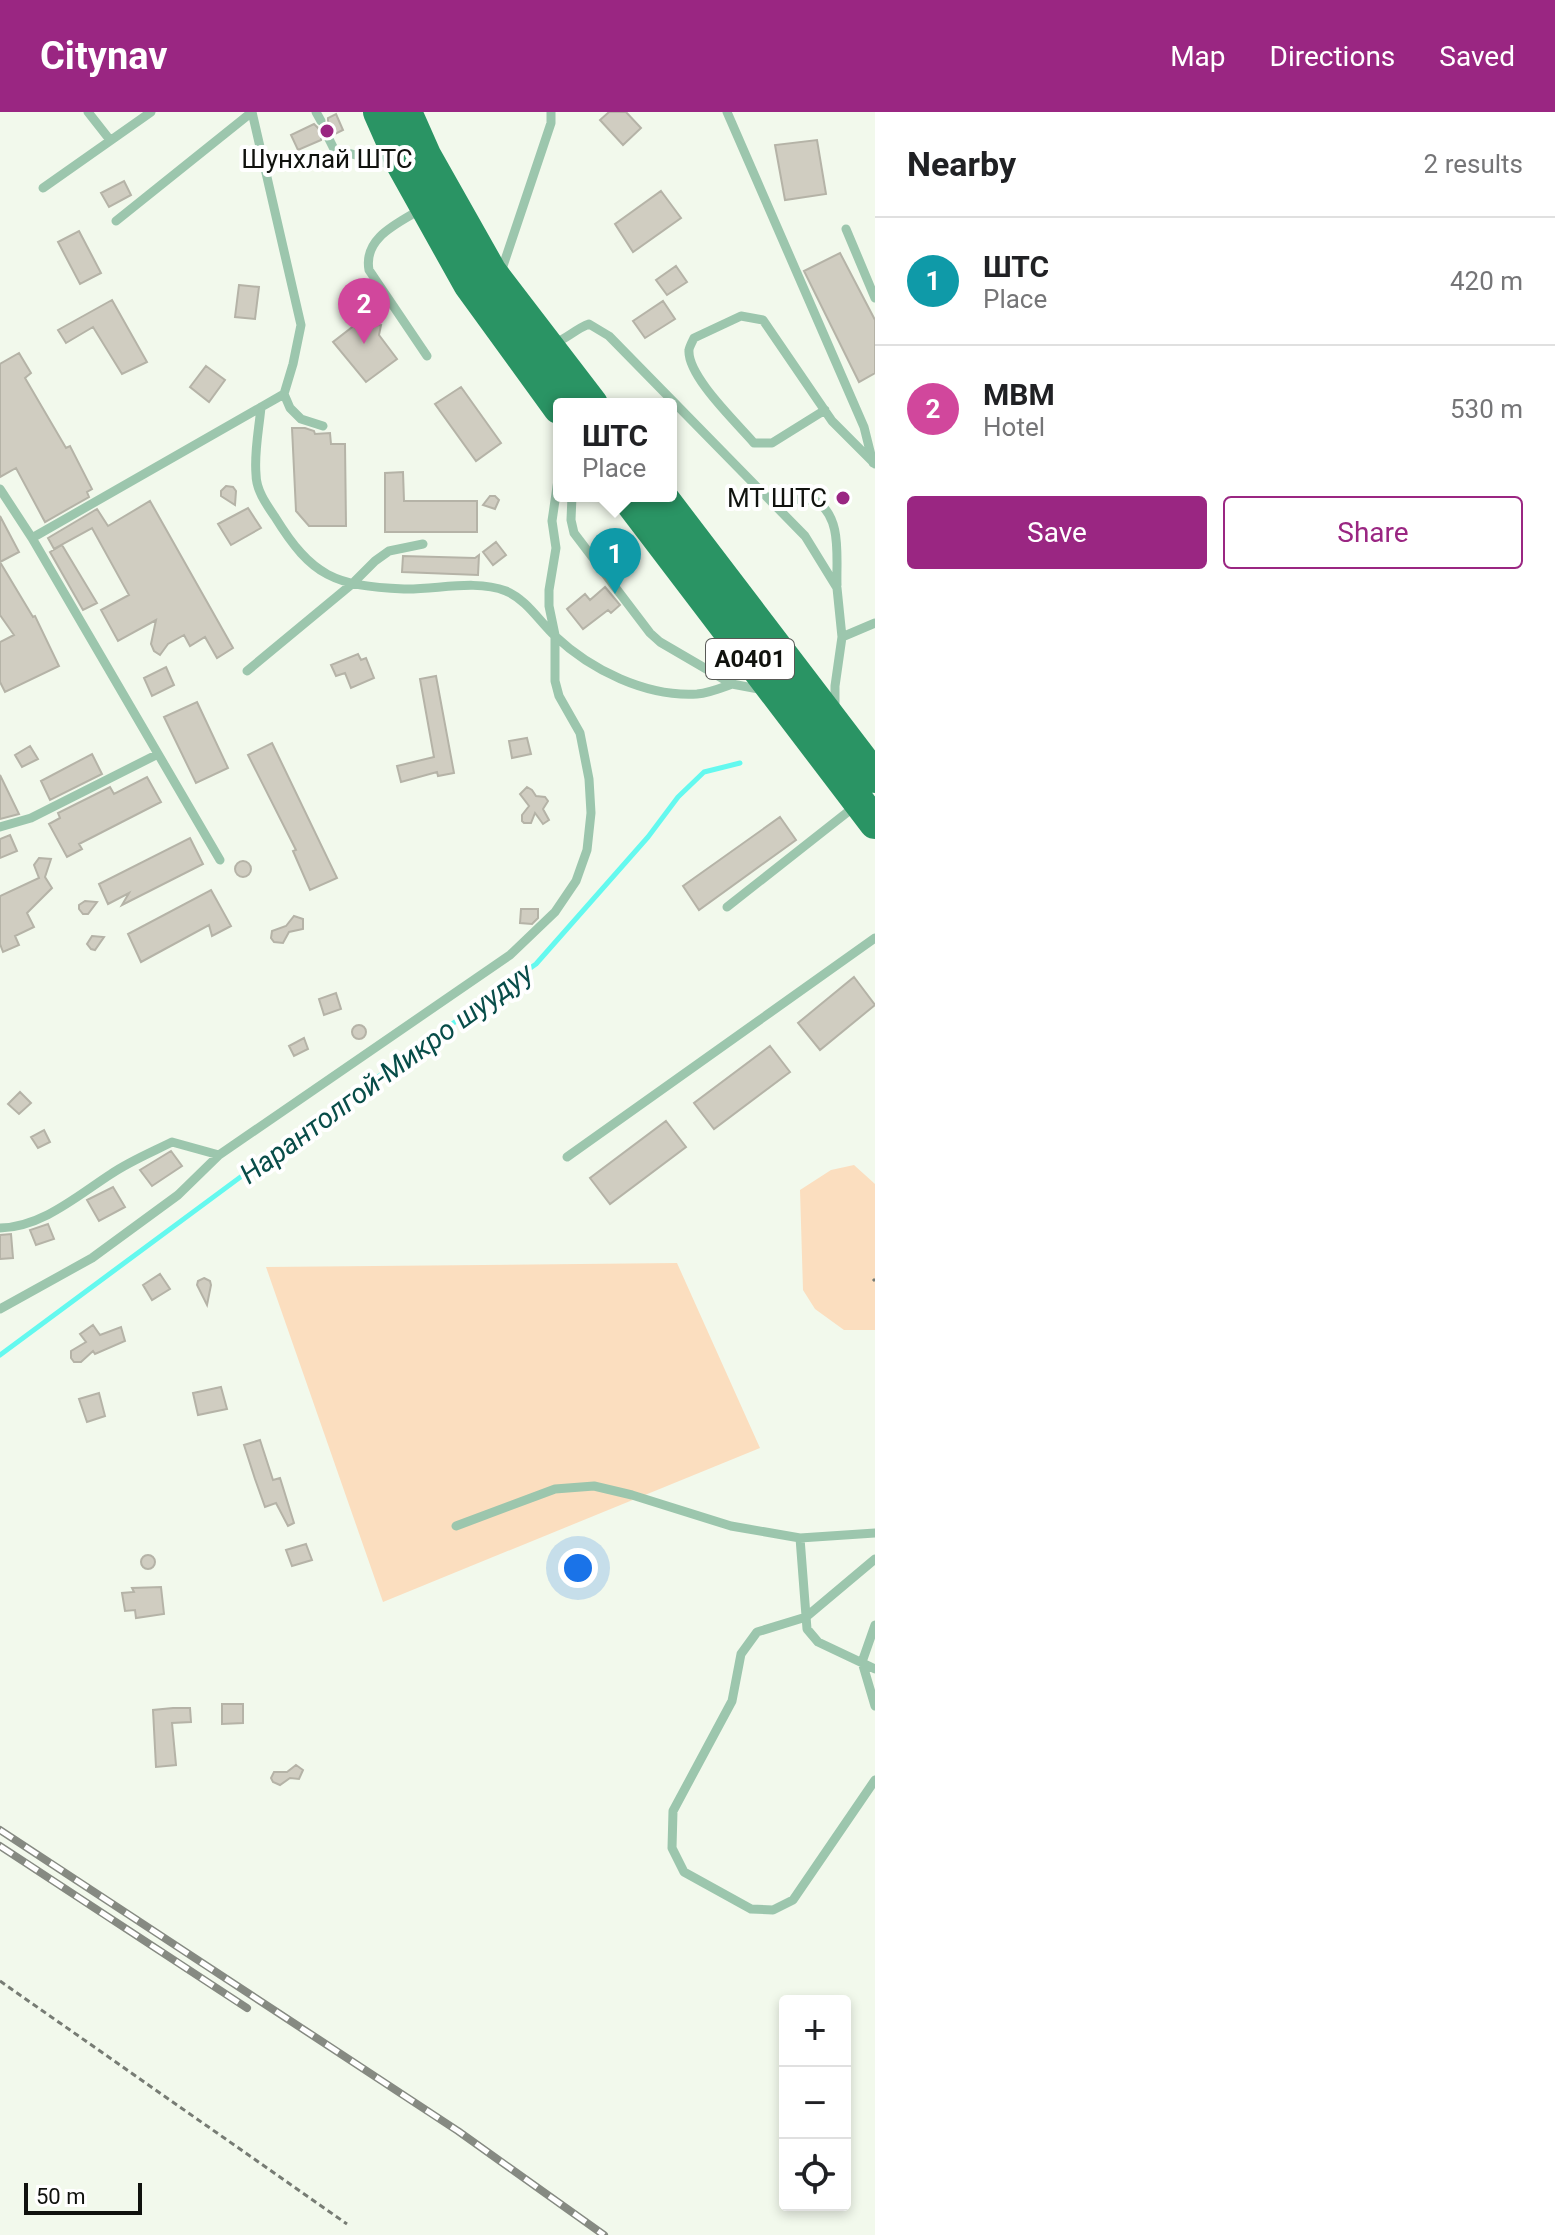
<!DOCTYPE html>
<html lang="en">
<head>
<meta charset="utf-8">
<style>
	:root { --surface:#fff; --page:#f6f6f6; --text:#202124; --muted:#757577; --line:#e0e0e0; --accent:#9a2682 }
	body { margin:0; font-family:Roboto,sans-serif; background:var(--page); color:var(--text) }
	.controls { position:absolute; right:24px; bottom:24px; display:grid; overflow:hidden; border-radius:8px; box-shadow:0 4px 12px #0003 }
	.controls button { width:72px; height:72px; display:grid; place-items:center; padding:0; border:0; border-bottom:2px solid var(--line); background:var(--surface); color:var(--text); font:40px sans-serif }
	.scale { position:absolute; left:24px; bottom:20px; width:118px; box-sizing:border-box; padding-left:8px; border:4px solid #10120e; border-top:0; font-size:22px; line-height:28px; white-space:nowrap; color:#10120e; -webkit-text-stroke:6px #fff; paint-order:stroke }
	.you { position:absolute; left:578px; top:1456px; width:28px; height:28px; margin:-20px; border:6px solid #fff; border-radius:50%; background:#1a73e8; box-shadow:0 0 0 12px #1a73e833 }
	.badge { display:grid; place-items:center; width:52px; height:52px; border-radius:50%; background:var(--accent); color:#fff; font-size:26px; font-weight:700 }
	.pin { position:absolute; translate:-50% -66px; filter:drop-shadow(0 2px 4px #0008) }
	.pin::after { content:''; position:absolute; top:42px; width:28px; height:24px; background:inherit; clip-path:polygon(0 0,100% 0,50% 100%) }
	.popup { position:absolute; left:553px; top:286px; width:124px; height:104px; box-sizing:border-box; display:grid; place-content:center; border-radius:8px; background:var(--surface); filter:drop-shadow(0 2px 6px #0005); font-size:26px; white-space:nowrap; color:var(--muted) }
	.popup b { font-size:30px; color:var(--text) }
	.popup::after { content:''; position:absolute; left:50%; top:100%; margin-left:-16px; border:16px solid transparent; border-top-color:var(--surface) }
	.list { margin:0; padding:0; list-style:none }
	h2 { display:flex; justify-content:space-between; align-items:center; height:104px; margin:0; padding:0 32px; font-size:34px }
	h2 small { font-size:26px; font-weight:400; color:var(--muted) }
	.list li { display:grid; grid-template-columns:52px 1fr auto; gap:24px; align-items:center; box-sizing:border-box; height:128px; padding:0 32px; border-top:2px solid var(--line) }
	.list b { display:block; font-size:30px; white-space:nowrap }
	.list p { margin:0; font-size:26px; white-space:nowrap; color:var(--muted) }
	.list em { font-size:26px; font-style:normal; color:var(--muted) }
	.actions { display:flex; gap:16px; padding:24px 32px }
	.actions a { flex:1; padding:18px 0; border:2px solid var(--accent); border-radius:8px; text-align:center; font-size:28px; color:var(--accent) }
	.actions .main { background:var(--accent); color:#fff }
	.icon { flex:none; width:44px; height:44px; fill:none; stroke:currentColor; stroke-width:2; stroke-linecap:round; stroke-linejoin:round }
	.map { position:relative; flex:none; width:875px; height:2123px; overflow:hidden }
	header { display:flex; align-items:center; gap:48px; box-sizing:border-box; height:112px; padding:0 40px; background:var(--accent); color:#fff }
	header strong { font-size:38px }
	nav { display:flex; gap:44px; margin-inline-start:auto; font-size:28px }
	main { display:flex }
	aside { flex:1; background:var(--surface) }
	.map>svg:first-child { display:block }
	.green { fill:#fbdebf }
	.lines { fill:none; stroke-linecap:round; stroke-linejoin:round }
	.stream { stroke:#64f9ef; stroke-width:5 }
	.building { fill:#d0cdc1; stroke:#b5b3a7; stroke-width:2 }
	.path { stroke:#777c74; stroke-width:3; stroke-dasharray:6 4; stroke-linecap:butt }
	.service { stroke:#9cc6ad; stroke-width:9 }
	.trunk { stroke:#2a9464; stroke-width:32 }
	.rail-casing { stroke:#868a82; stroke-width:8 }
	.rail { stroke:#fff; stroke-width:5; stroke-dasharray:15; stroke-linecap:butt }
	.poi-dot { fill:#9a2682; stroke:#fff; stroke-width:3 }
	.labels { text-anchor:middle; stroke-width:8; stroke-linejoin:round; paint-order:stroke }
	.shield { fill:#fff; stroke:#585956; stroke-width:2 }
	.shield-label { font-size:24px; font-weight:bold; fill:#10120e }
	.poi-label { font-size:26px; fill:#10120e; stroke:#fff }
	.water-label { font-size:28px; font-style:italic; fill:#084d49; stroke:#fff }
</style>
</head>
<body>
<header>
<strong>Citynav</strong>
<nav><a>Map</a><a>Directions</a><a>Saved</a></nav>
</header>
<main>
<div class="map">
<svg width="875" height="2123" viewBox="0 0 875 2123">
	<rect width="100%" height="100%" fill="#f2f9ec"/>
	<path class="green" d="M854,1053L875,1072V1218H844L815,1197L803,1178L800,1078L831,1058Z
		M677,1151L760,1336L383,1490L266,1155Z"/>
	<g class="lines">
		<path class="stream" d="M0,1243L308,1015L536,852L648,725L678,685L704,660L740,651"/>
	</g>
	<path class="building" d="M609,0H626L641,16L623,33L600,8Z
		M336,2L343,18L335,22L325,18L321,22V28L298,38L291,23L314,12L318,16H324L328,12V6Z
		M817,28L826,82L785,88L775,33Z
		M124,69L131,83L109,95L101,81Z
		M661,79L681,106L633,140L615,112Z
		M79,119L101,161L80,172L58,130Z
		M840,141L875,208V261L859,270L804,159Z
		M676,154L687,170L667,183L656,168Z
		M239,173L259,175L255,207L235,205Z
		M112,188L147,250L122,262L93,215L66,231L58,218Z
		M663,189L675,207L645,226L633,209Z
		M364,206L370,214L381,213L379,223L397,247L366,270L333,230Z
		M19,241L31,261L25,266L66,336L70,334L92,377L87,380L89,385L45,410L16,356L0,365V252Z
		M206,254L225,268L209,290L190,275Z
		M461,275L501,331L476,349L435,292Z
		M292,316H305L314,319L315,322L330,321L331,332H345L346,414H309L296,399Z
		M403,360L404,389H477V420H385V361Z
		M226,374L233,375L236,379L235,393L221,384V379Z
		M490,384H495L499,388L495,397L483,393Z
		M150,389L233,536L217,546L205,525L190,534L184,523L168,532L160,543L154,539L151,532L156,508L118,529L101,498L129,483L92,416L54,437L48,426L97,397L108,414Z
		M248,396L261,416L231,433L218,412Z
		M0,404L19,440L0,450L33,505L35,504L59,554L5,580L0,570V530L14,523L0,503Z
		M496,430L506,443L493,453L483,440Z
		M62,433L97,491L83,498L50,440Z
		M479,443L478,463L402,460L403,444L475,446Z
		M605,475L620,493L611,501L608,498L583,517L567,497L585,482L590,488Z
		M358,542L361,548L366,546L374,566L351,576L345,561L336,564L331,553Z
		M166,555L174,573L152,584L144,566Z
		M436,564L454,661L438,664L437,660L401,670L397,654L434,645L420,567Z
		M197,590L228,656L196,671L164,605Z
		M527,626L531,642L512,646L509,629Z
		M272,631L337,766L310,778L293,739L296,738L248,643Z
		M30,634L38,647L22,655L15,643Z
		M92,642L102,662L50,688L41,669Z
		M0,663L19,702L0,707Z
		M147,665L161,690L79,732L82,737L67,745L49,712L60,706L58,701L110,675L114,682Z
		M527,675L532,678L536,684L545,685L548,689L543,697L549,708L543,712L535,701L531,711H524L522,709V703L529,694L520,682Z
		M780,705L796,728L699,798L683,774Z
		M10,723L17,739L0,746V727Z
		M190,726L203,752L122,793L129,781L108,792L99,772Z
		M39,746L51,747L45,765L52,776L27,801L34,815L15,824L19,833L3,840L0,832V784L39,766L34,753Z
		M235 757a8 8 0 1 1 16 0a8 8 0 1 1-16 0Z
		M211,778L231,814L212,824L209,813L141,850L128,822Z
		M85,789L97,790L88,802H83L79,797V793Z
		M521,797H538V806L532,812L520,811Z
		M294,804L303,807V817L289,820L283,831L274,830L271,826L272,819L286,814Z
		M92,824L104,825L95,838L91,837L87,832Z
		M854,865L875,893L820,938L798,911Z
		M336,881L341,897L324,903L319,887Z
		M352 920a7 7 0 1 1 14 0a7 7 0 1 1-14 0Z
		M304,926L308,937L294,944L289,934Z
		M770,934L790,960L714,1017L694,991Z
		M20,980L31,991L19,1002L8,992Z
		M666,1009L686,1035L610,1092L590,1066Z
		M44,1018L50,1030L38,1036L31,1025Z
		M171,1039L182,1054L152,1074L140,1058Z
		M113,1075L125,1095L99,1109L87,1088Z
		M48,1112L54,1127L36,1133L30,1118Z
		M11,1122L13,1146L0,1147V1123Z
		M160,1162L170,1177L152,1188L143,1173Z
		M204,1166L210,1169L211,1173L207,1193L197,1173L198,1169Z
		M93,1213L100,1223L121,1215L125,1229L95,1242L93,1239L81,1250H74L71,1246V1239L86,1230L80,1222Z
		M221,1275L227,1297L198,1303L193,1281Z
		M99,1281L105,1304L87,1310L79,1287Z
		M260,1328L273,1368L280,1366L294,1411L288,1414L276,1391L265,1395L255,1367L244,1333Z
		M306,1432L312,1448L292,1454L286,1438Z
		M141 1450a7 7 0 1 1 14 0a7 7 0 1 1-14 0Z
		M161,1475L164,1502L136,1506L135,1498L125,1499L122,1481L134,1480L132,1476Z
		M222,1592H243V1611L222,1612Z
		M173,1596H190L191,1610L172,1611L176,1653L156,1655L153,1598Z
		M296,1653L303,1658L299,1667L290,1666L280,1673L273,1670L271,1666L274,1660H287Z"/>
	<g class="lines">
		<path class="path" d="M873,1167L875,1169
			M0,1869L347,2112"/>
		<path class="service" d="M88,0L110,28
			M316,0L321,9
			M727,0L864,315L873,351
			M328,25L334,37L395,54
			M43,76L151,0
			M423,96C399,111 363,125 369,158L427,244
			M116,109L252,0L301,213L293,252L284,282L290,296L301,307L323,314
			M846,117L875,186
			M501,160L551,11V0
			M552,232C566,228 575,217 589,212L609,224L805,424L837,476L842,525L835,574V597
			M261,295C259,317 254,340 256,362C256,378 266,392 275,405C312,465 335,474 404,477C436,478 475,467 506,479C527,488 539,509 555,524C591,558 646,585 697,582C709,581 721,576 732,572
			M825,298L772,331H754C737,311 687,264 689,238C689,236 693,228 694,226L741,204L763,208L832,309L875,352
			M0,377L32,426L220,748
			M572,384L571,408L574,421L650,521L660,530L732,572L764,578
			M769,387L814,388C843,403 836,446 837,473
			M32,426L284,282
			M842,525L875,511
			M247,559L352,472L375,449L389,439L423,432
			M0,715L31,706L158,642
			M727,795L854,695
			M567,1045L875,826
			M0,1116C42,1115 77,1084 111,1062C130,1049 152,1040 172,1030L219,1043L510,843L555,800L576,769L587,738L591,701L589,667L580,621L559,584L555,569V523L549,494V478L556,436L552,409L559,361
			M0,1197L92,1146L178,1083L219,1043
			M456,1414L555,1377L594,1374L632,1383L731,1414L800,1426L875,1421
			M800,1426L807,1517L818,1530L875,1557
			M875,1447L806,1505L757,1520L741,1542L732,1589L673,1699L672,1736L684,1760L751,1797L773,1798L793,1788L875,1668
			M875,1513L862,1550L875,1594"/>
		<path class="trunk" d="M379,0L402,52L469,172L559,296
			M406,0L425,43L491,160L592,292
			M626,384L875,711
			M661,384L875,665"/>
		<g class="rail-casing">
			<path id="rail" d="M0,1718L458,2019L604,2123
				M0,1734L247,1896"/>
		</g>
		<use href="#rail" class="rail"/>
	</g>
	<g class="poi-dot">
		<circle cx="327" cy="19" r="8"/>
		<circle cx="843" cy="386" r="8"/>
	</g>
	<g class="labels">
		<rect class="shield" x="706" y="527" width="88" height="40" rx="6"/>
		<g class="shield-label">
			<text x="750" y="555">A0401</text>
		</g>
		<g class="poi-label">
			<text x="327" y="56">Шунхлай ШТС</text>
			<text x="827" y="395" text-anchor="end">МТ ШТС</text>
		</g>
		<g class="water-label">
			<text transform="translate(386 961) rotate(-36)" y="10">Нарантолгой-Микро шуудуу</text>
		</g>
	</g>
</svg>
<div class="controls">
<button>+</button>
<button>−</button>
<button><svg class="icon" aria-label="locate" viewBox="0 0 24 24"><circle cx="12" cy="12" r="6"/><path d="M12 2v4M12 18v4M2 12h4M18 12h4"/></svg></button>
</div>
<div class="scale">50 m</div>
<div class="you"></div>
<div class="pin badge" style="left:615px;top:482px;background:#0f9aa8">1</div>
<div class="popup"><b>ШТС</b>Place</div>
<div class="pin badge" style="left:364px;top:232px;background:#d1479c">2</div>
</div>
<aside>
<h2>Nearby<small>2 results</small></h2>
<ul class="list">
<li><span class="badge" style="background:#0f9aa8">1</span><div><b>ШТС</b><p>Place</p></div><em>420 m</em></li>
<li><span class="badge" style="background:#d1479c">2</span><div><b>MBM</b><p>Hotel</p></div><em>530 m</em></li>
</ul>
<div class="actions"><a class="main">Save</a><a>Share</a></div>
</aside>
</main>
</body>
</html>
